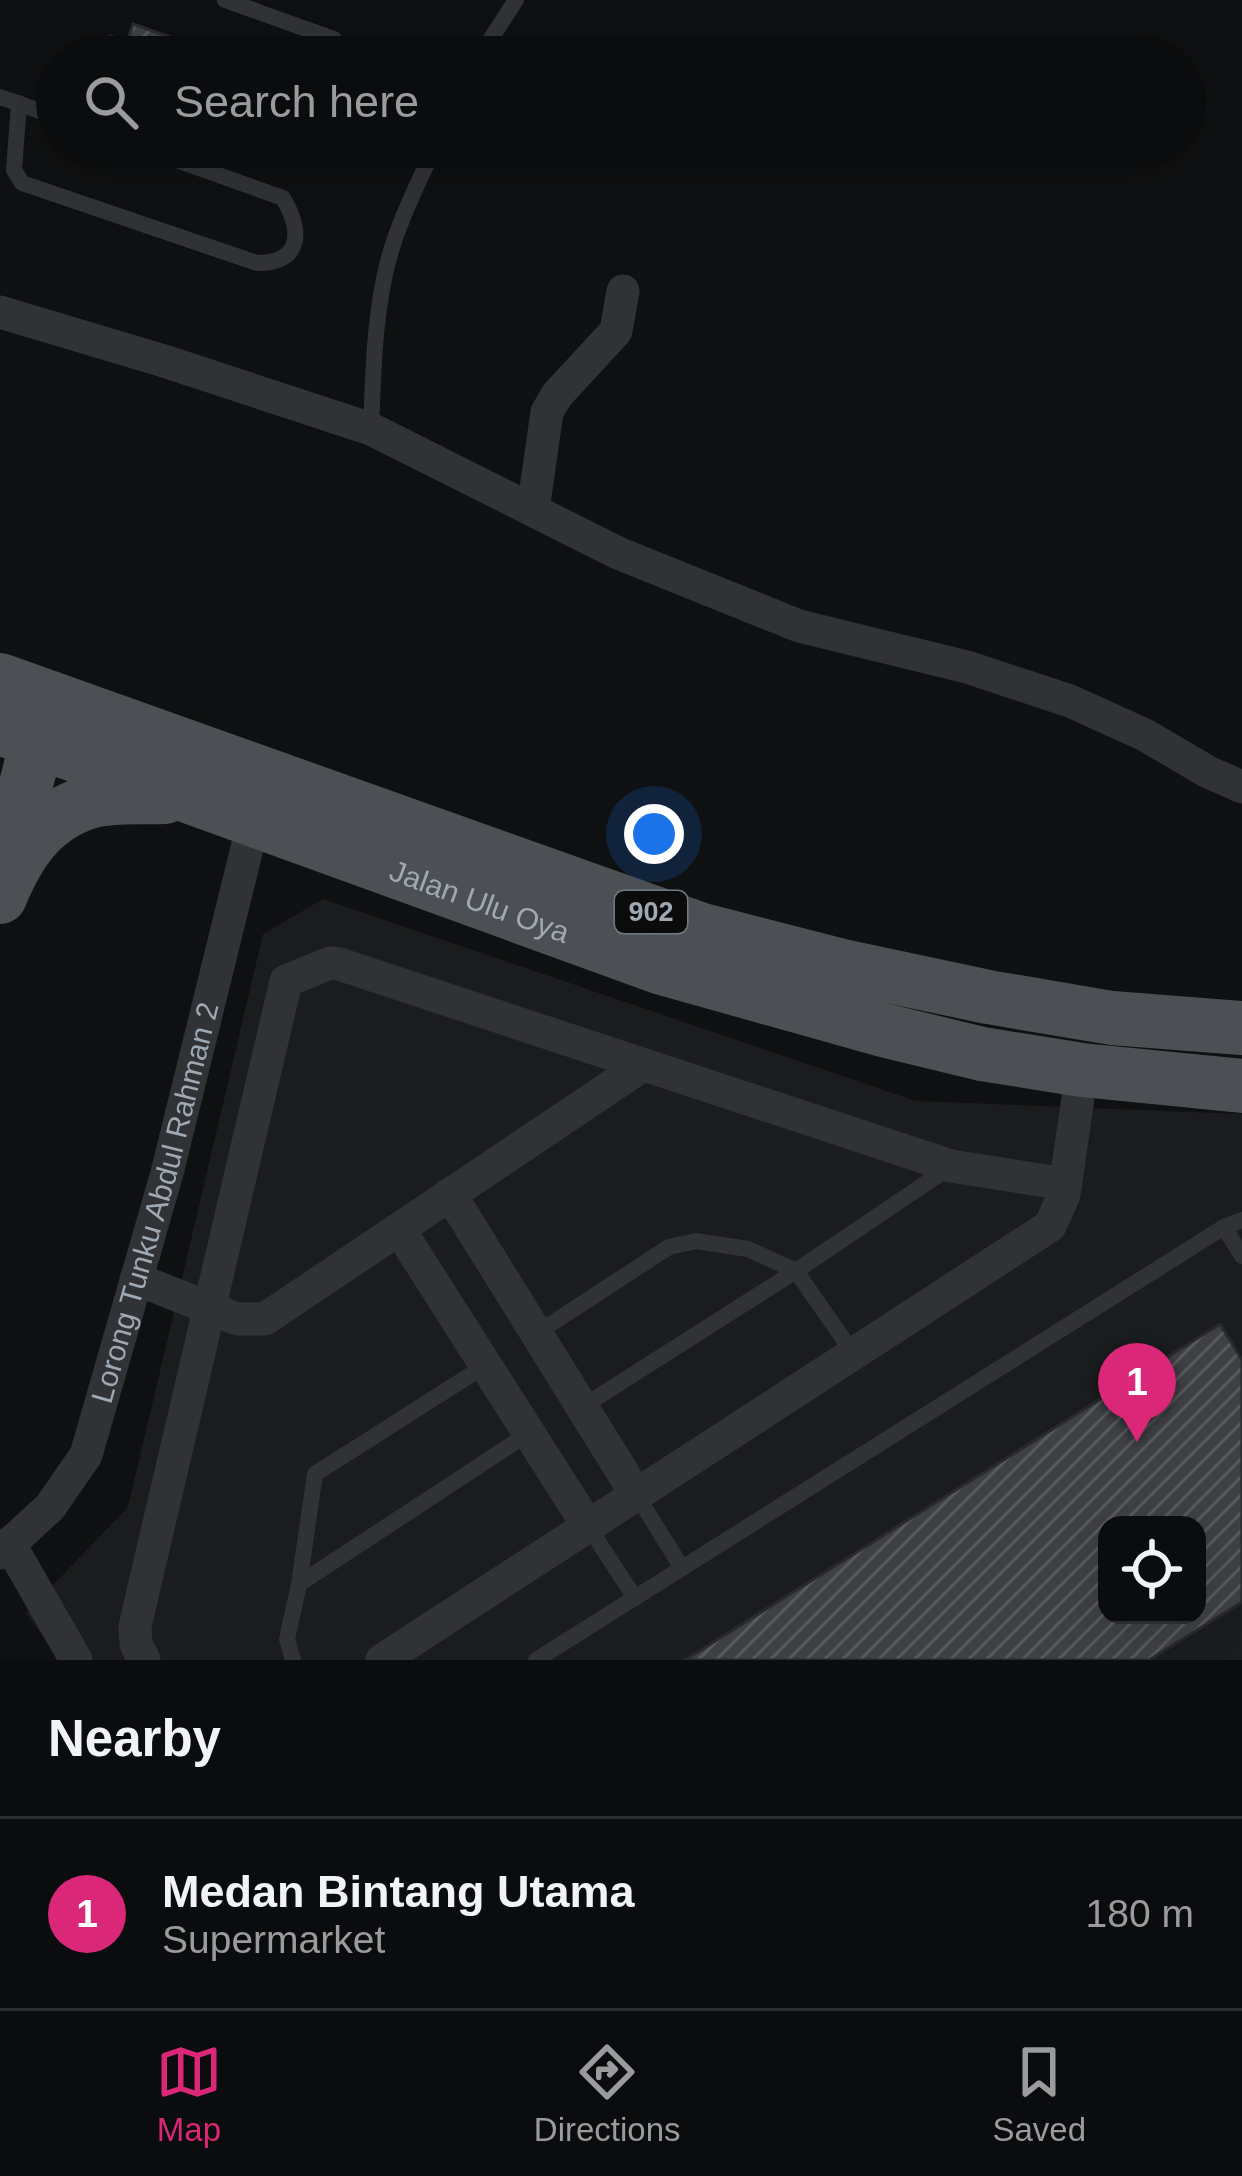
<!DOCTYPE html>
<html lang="en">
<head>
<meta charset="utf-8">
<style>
	:root { --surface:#0b0c0d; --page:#191a1b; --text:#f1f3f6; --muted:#9a9b9d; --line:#2b2c2e; --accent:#db2777 }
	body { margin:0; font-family:Helvetica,sans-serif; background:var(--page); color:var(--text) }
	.controls { position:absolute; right:36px; bottom:36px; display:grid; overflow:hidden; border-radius:24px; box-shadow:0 12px 48px #0002 }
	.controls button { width:108px; height:108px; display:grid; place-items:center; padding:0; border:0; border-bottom:3px solid var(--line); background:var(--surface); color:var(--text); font:60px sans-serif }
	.you { position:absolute; left:654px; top:834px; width:42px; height:42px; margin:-30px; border:9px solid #fff; border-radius:50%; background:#1a73e8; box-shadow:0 0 0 18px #1a73e833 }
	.badge { display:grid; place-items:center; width:78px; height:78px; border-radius:50%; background:var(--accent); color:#fff; font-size:39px; font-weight:700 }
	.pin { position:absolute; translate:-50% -99px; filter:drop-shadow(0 3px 6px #0008) }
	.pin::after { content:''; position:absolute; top:63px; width:42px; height:36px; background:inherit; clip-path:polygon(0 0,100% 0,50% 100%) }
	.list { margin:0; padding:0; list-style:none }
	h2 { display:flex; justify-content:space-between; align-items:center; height:156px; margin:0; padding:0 48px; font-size:51px }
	h2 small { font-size:39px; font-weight:400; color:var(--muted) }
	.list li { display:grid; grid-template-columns:78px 1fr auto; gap:36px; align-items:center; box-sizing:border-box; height:192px; padding:0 48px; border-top:3px solid var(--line) }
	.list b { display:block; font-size:45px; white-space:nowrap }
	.list p { margin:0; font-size:39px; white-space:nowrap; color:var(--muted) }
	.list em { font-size:39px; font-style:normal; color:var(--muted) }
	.icon { flex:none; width:66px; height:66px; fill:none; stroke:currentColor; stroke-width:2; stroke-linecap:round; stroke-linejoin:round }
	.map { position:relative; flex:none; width:1242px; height:1660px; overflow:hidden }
	.search { position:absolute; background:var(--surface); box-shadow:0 12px 48px #0002; left:36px; right:36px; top:36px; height:132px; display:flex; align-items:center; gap:30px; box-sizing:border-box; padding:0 42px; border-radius:66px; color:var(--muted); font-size:45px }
	.sheet { height:348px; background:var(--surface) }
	nav { display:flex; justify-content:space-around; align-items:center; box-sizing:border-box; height:168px; border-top:3px solid var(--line); background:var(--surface); font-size:33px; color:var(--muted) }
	nav a { display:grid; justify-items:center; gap:6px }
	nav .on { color:var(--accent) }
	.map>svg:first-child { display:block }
	.built { fill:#1b1c1e; fill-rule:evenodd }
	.building { fill:url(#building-hatch); stroke:#292a2d; stroke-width:3; fill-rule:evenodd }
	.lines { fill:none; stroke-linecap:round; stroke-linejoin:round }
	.service { stroke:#303236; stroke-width:16 }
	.minor { stroke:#303236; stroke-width:33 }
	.primary { stroke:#4c5055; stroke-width:54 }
	.labels { text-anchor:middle; stroke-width:9; stroke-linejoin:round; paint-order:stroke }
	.shield { fill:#0b0b0c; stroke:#737a81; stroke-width:3 }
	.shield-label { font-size:27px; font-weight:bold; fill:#9fa9b3 }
	.street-label { font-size:30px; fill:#9fa9b3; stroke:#0b0b0c }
</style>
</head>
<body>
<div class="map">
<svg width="1242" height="1660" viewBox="0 0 1242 1660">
	<defs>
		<pattern id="building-hatch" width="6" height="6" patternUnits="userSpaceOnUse" patternTransform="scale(3)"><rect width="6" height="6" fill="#3e4044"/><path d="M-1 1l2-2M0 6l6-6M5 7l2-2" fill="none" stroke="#57595d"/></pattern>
	</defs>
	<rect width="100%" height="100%" fill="#0f1011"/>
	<path class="built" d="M323,899L916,1101L1242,1114V1660H60L26,1613L128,1507L263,934ZM1107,1525H1197V1615H1107Z"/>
	<path class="building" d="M133,24L227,57H121L105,51L110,36L127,42Z
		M1220,1324L1242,1360V1602L1149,1660H685ZM1107,1525H1197V1615H1107Z"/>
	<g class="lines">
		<path class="service" d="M225,0L334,39
			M479,57L516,0
			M0,97L57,117
			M19,103L14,170L22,183L257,263C303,263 302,230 283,198L140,147
			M371,429C373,379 374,328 384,279C392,235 416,187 435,147
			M1224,1227L1242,1256
			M537,1333L669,1247L696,1241L748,1249L796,1271L853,1353
			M582,1407L796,1271L950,1167
			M636,1494L682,1568
			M588,1526L635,1598
			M299,1584L529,1433
			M293,1660L287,1639L299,1584L315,1474L486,1365
			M536,1660L1224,1227L1242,1220"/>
		<g class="minor">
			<path d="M0,312L164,361L371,429L618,553L799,626L967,667L1070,701L1145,735L1208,772L1242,787"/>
			<path d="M533,510L547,412L557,395L616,331L623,291"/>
			<path d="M450,1194L636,1494"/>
			<path d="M399,1229L588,1526"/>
			<path d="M136,1279L237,1319H265L643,1065"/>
			<path d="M9,1543L76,1660"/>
			<path id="s1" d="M0,1553L50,1507L86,1455L167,1173L254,820"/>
			<path d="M144,1660L136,1644L135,1626L286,981L330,963L339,964L951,1166L1065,1184"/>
			<path d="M382,1660L1050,1226L1064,1195L1082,1070"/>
		</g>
		<g class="primary">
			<path d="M0,680L702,930L842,966L988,997L1112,1018L1242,1028"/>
			<path id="s2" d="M0,728L662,968L883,1030L982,1054L1082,1070L1242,1086"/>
			<path d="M5,865L37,742L27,720L17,715"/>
			<path d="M0,897C18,853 41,817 89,802C111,795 141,798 165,797"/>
		</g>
	</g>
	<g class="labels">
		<rect class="shield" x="615" y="891" width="72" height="42" rx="9"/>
		<g class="shield-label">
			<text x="651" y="921">902</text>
		</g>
		<g class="street-label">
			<text dy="10" stroke="none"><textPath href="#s2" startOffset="510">Jalan Ulu Oya</textPath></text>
			<text dy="10" stroke="none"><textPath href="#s1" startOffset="393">Lorong Tunku Abdul Rahman 2</textPath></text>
		</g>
	</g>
</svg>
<div class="controls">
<button><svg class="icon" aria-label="locate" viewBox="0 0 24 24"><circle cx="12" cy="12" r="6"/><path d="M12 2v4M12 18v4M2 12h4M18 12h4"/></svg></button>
</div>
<div class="you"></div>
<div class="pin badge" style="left:1137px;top:1442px">1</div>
<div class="search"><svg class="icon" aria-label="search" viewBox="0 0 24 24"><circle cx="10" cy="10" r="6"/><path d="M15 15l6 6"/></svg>Search here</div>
</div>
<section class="sheet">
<h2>Nearby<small></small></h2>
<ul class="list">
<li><span class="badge">1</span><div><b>Medan Bintang Utama</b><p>Supermarket</p></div><em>180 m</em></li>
</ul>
</section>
<nav>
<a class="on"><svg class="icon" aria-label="map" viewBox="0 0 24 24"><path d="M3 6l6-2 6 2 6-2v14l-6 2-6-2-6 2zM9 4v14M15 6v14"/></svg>Map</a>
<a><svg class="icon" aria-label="directions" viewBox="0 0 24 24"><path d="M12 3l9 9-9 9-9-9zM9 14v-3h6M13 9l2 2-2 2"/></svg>Directions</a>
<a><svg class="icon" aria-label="saved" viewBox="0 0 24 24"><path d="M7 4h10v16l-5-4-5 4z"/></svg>Saved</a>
</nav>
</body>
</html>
